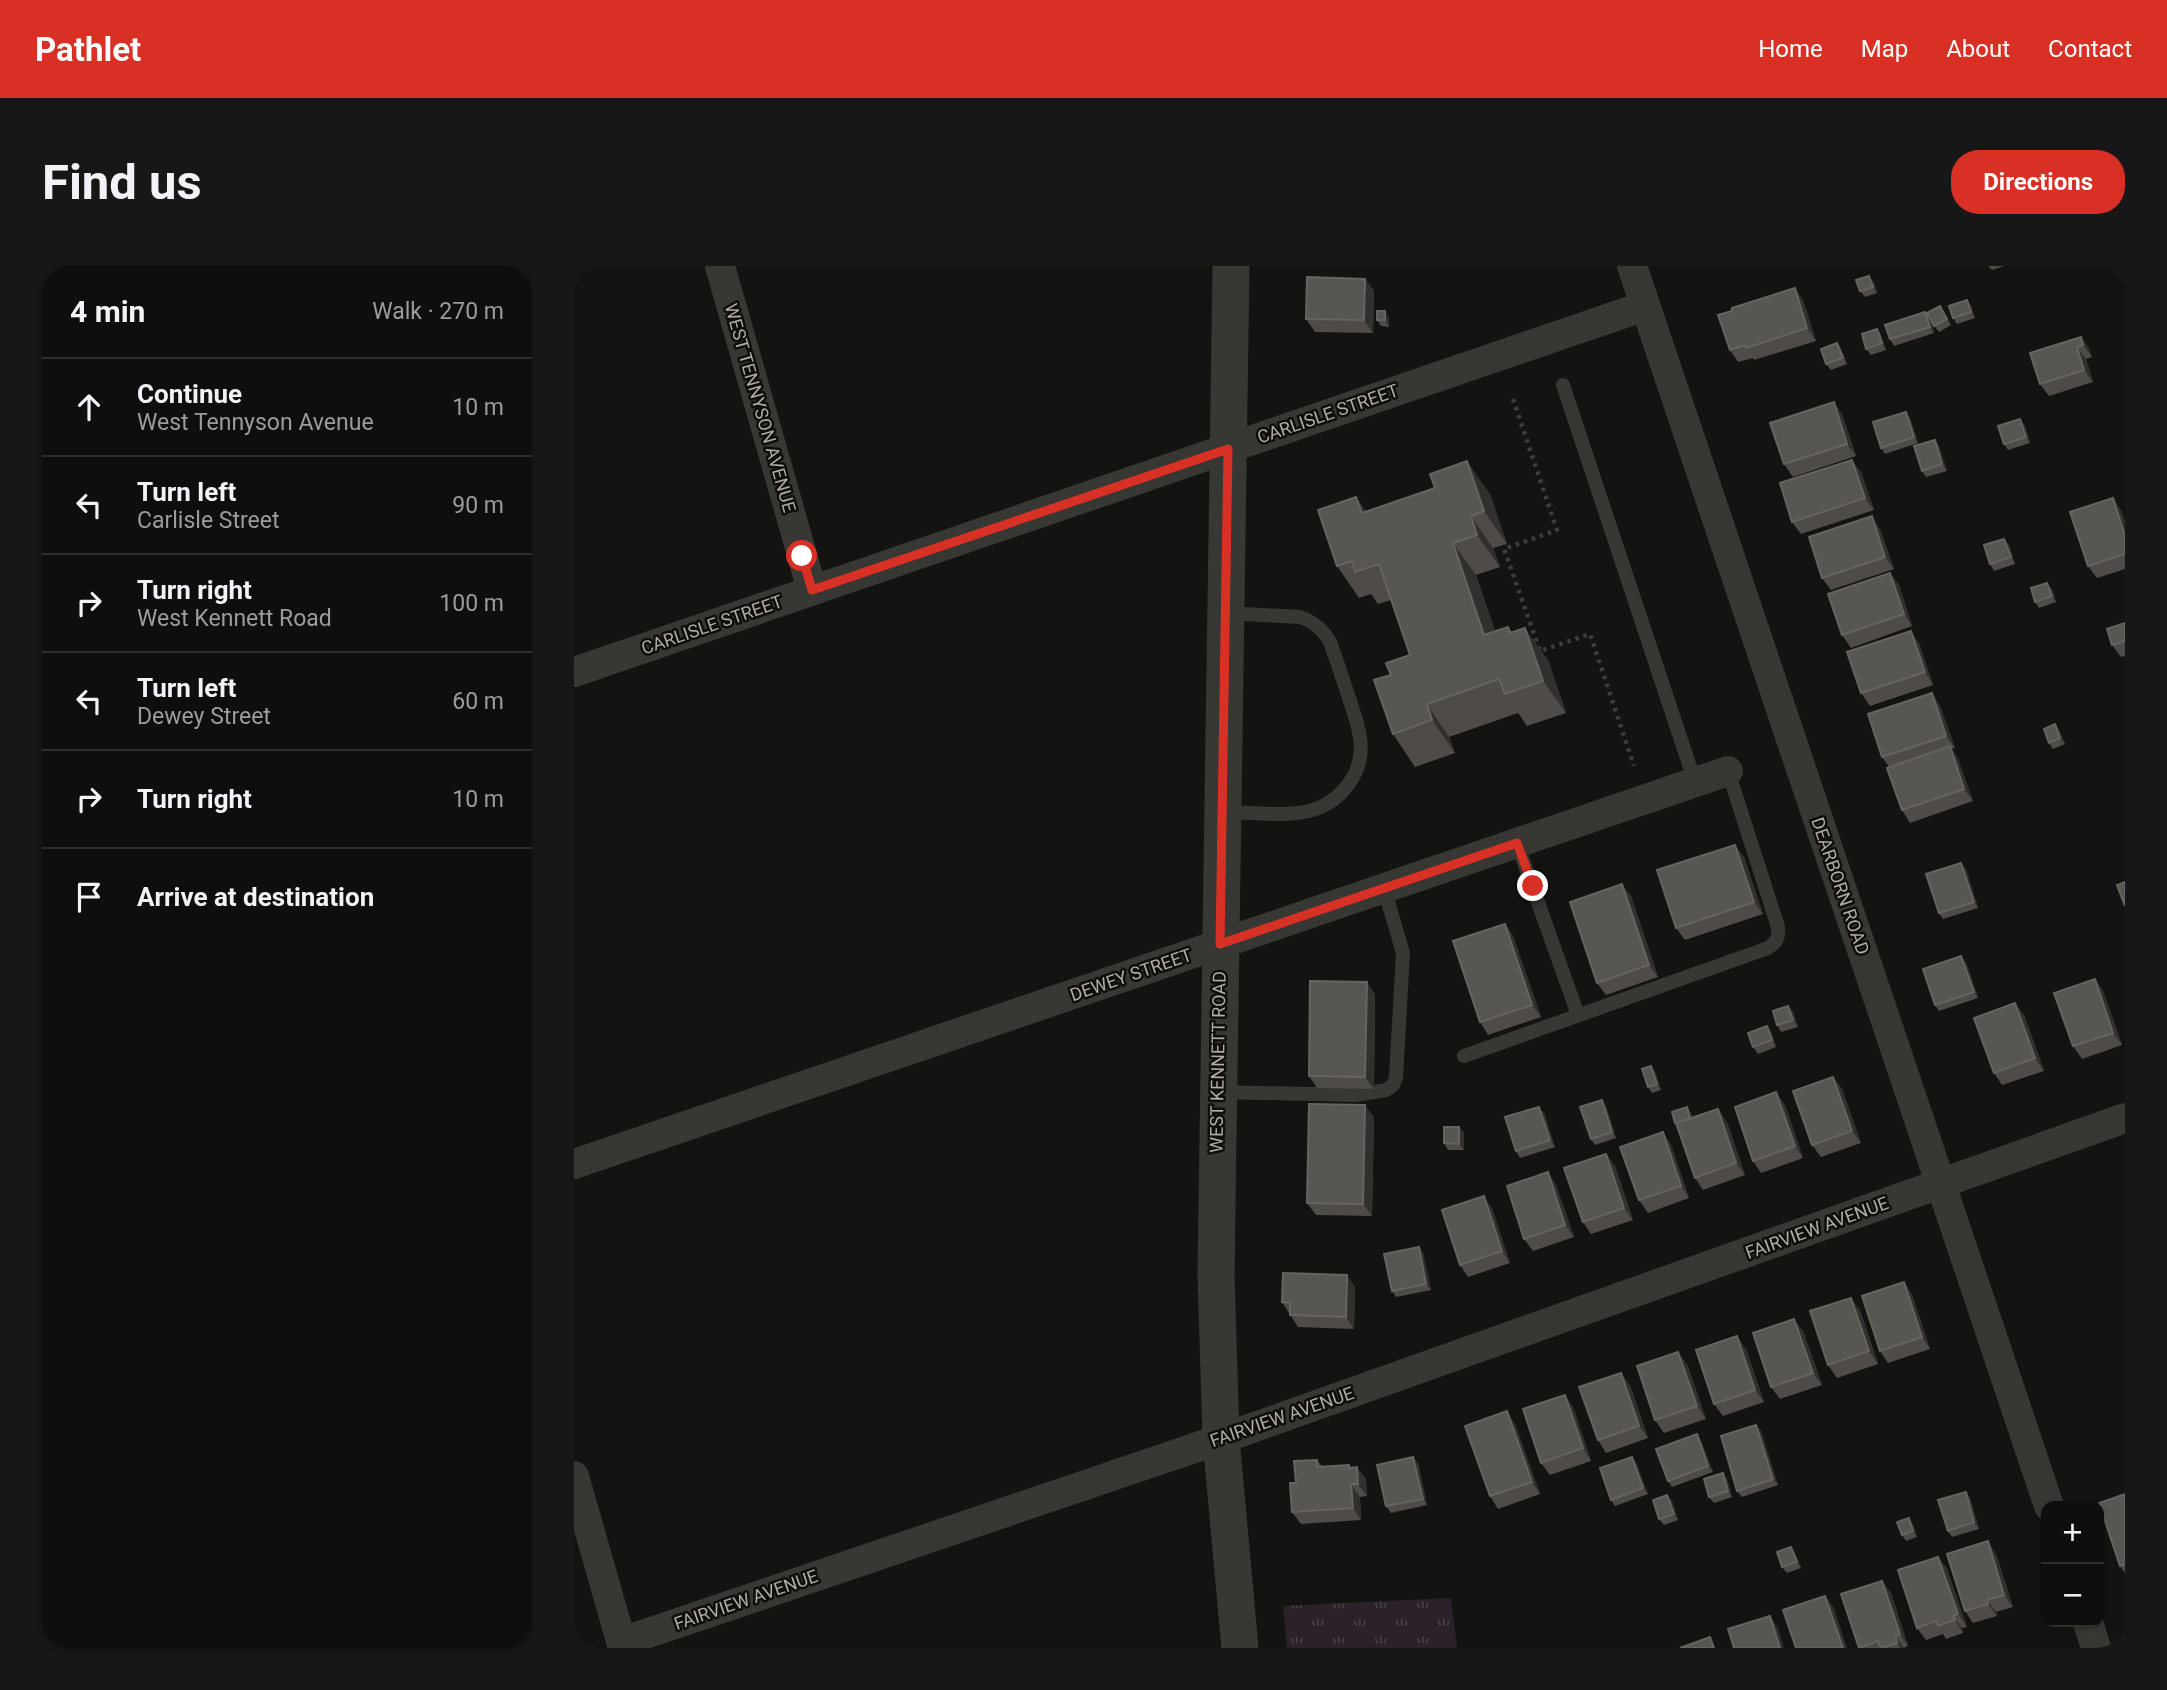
<!DOCTYPE html>
<html lang="en">
<head>
<meta charset="utf-8">
<style>
	:root { --surface:#0e0e0e; --page:#171717; --text:#f1f3f6; --muted:#9b9c9e; --line:#2e2e2e; --accent:#d93025 }
	body { margin:0; font-family:Roboto,sans-serif; background:var(--page); color:var(--text) }
	.controls { position:absolute; right:21px; bottom:21px; display:grid; overflow:hidden; border-radius:14px; box-shadow:0 2px 5px #0004 }
	.controls button { width:63px; height:63px; display:grid; place-items:center; padding:0; border:0; border-bottom:2px solid var(--line); background:var(--surface); color:var(--text); font:35px sans-serif }
	.stop { position:absolute; width:21px; height:21px; margin:-16px; border:5px solid #d93025; border-radius:50%; background:#fff }
	.stop.end { background:#d93025; border-color:#fff; box-shadow:0 2px 7px #0008 }
	.list { margin:0; padding:0; list-style:none }
	h2 { display:flex; justify-content:space-between; align-items:center; height:91px; margin:0; padding:0 28px; font-size:30px }
	h2 small { font-size:23px; font-weight:400; color:var(--muted) }
	.list li { display:grid; grid-template-columns:46px 1fr auto; gap:21px; align-items:center; box-sizing:border-box; height:98px; padding:0 28px; border-top:2px solid var(--line) }
	.list b { display:block; font-size:26px; white-space:nowrap }
	.list p { margin:0; font-size:23px; white-space:nowrap; color:var(--muted) }
	.list em { font-size:23px; font-style:normal; color:var(--muted) }
	.icon { flex:none; width:38px; height:38px; fill:none; stroke:currentColor; stroke-width:2; stroke-linecap:round; stroke-linejoin:round }
	.map { position:relative; flex:none; width:1551px; height:1382px; overflow:hidden; border-radius:28px }
	header { display:flex; align-items:center; gap:42px; box-sizing:border-box; height:98px; padding:0 35px; background:var(--accent); color:#fff }
	header strong { font-size:33px }
	nav { display:flex; gap:38px; margin-inline-start:auto; font-size:24px }
	.intro { display:flex; align-items:center; justify-content:space-between; box-sizing:border-box; height:168px; padding:0 42px }
	h1 { margin:0; font-size:49px }
	.button { padding:18px 32px; border-radius:28px; background:var(--accent); color:#fff; font-size:24px; font-weight:700 }
	main { display:flex; gap:42px; padding:0 42px }
	aside { flex:1; background:var(--surface); border-radius:28px; box-shadow:0 2px 5px #0004 }
	.map>svg:first-child { display:block }
	.grass { fill:url(#grass-tufts) }
	.lines { fill:none; stroke-linecap:round; stroke-linejoin:round }
	.path { stroke:#3e3d39; stroke-width:4.5; stroke-dasharray:3.5 5; stroke-linecap:butt }
	.service { stroke:#373733; stroke-width:14 }
	.minor { stroke:#373733; stroke-width:30 }
	.tertiary { stroke:#373733; stroke-width:37 }
	.wall { fill:#4e4b48 }
	.shaded-wall { fill:#32302e }
	.building { fill:#585652; stroke:#66645f; stroke-width:2 }
	.route { stroke:#d93025; stroke-width:9 }
	.labels { text-anchor:middle; stroke-width:5; stroke-linejoin:round; paint-order:stroke }
	.street-label { font-size:18px; fill:#b2ada5; stroke:#0e0e0d }
</style>
</head>
<body>
<header>
<strong>Pathlet</strong>
<nav><a>Home</a><a>Map</a><a>About</a><a>Contact</a></nav>
</header>
<div class="intro"><h1>Find us</h1><a class="button">Directions</a></div>
<main>
<aside>
<h2>4 min<small>Walk · 270 m</small></h2>
<ul class="list">
<li><svg class="icon" aria-label="ahead" viewBox="0 0 24 24"><path d="M12 20V5M6 11l6-6 6 6"/></svg><div><b>Continue</b><p>West Tennyson Avenue</p></div><em>10 m</em></li>
<li><svg class="icon" aria-label="left" viewBox="0 0 24 24"><path d="M17 20v-9H6M10 6l-5 5 5 5"/></svg><div><b>Turn left</b><p>Carlisle Street</p></div><em>90 m</em></li>
<li><svg class="icon" aria-label="right" viewBox="0 0 24 24"><path d="M7 20v-9h11M14 6l5 5-5 5"/></svg><div><b>Turn right</b><p>West Kennett Road</p></div><em>100 m</em></li>
<li><svg class="icon" aria-label="left" viewBox="0 0 24 24"><path d="M17 20v-9H6M10 6l-5 5 5 5"/></svg><div><b>Turn left</b><p>Dewey Street</p></div><em>60 m</em></li>
<li><svg class="icon" aria-label="right" viewBox="0 0 24 24"><path d="M7 20v-9h11M14 6l5 5-5 5"/></svg><div><b>Turn right</b></div><em>10 m</em></li>
<li><svg class="icon" aria-label="arrive" viewBox="0 0 24 24"><path d="M6 21V4h12l-3 4 3 4H6"/></svg><div><b>Arrive at destination</b></div></li>
</ul>
</aside>
<div class="map">
<svg width="1551" height="1382" viewBox="0 0 1551 1382">
	<defs>
		<pattern id="grass-tufts" width="24" height="20" patternUnits="userSpaceOnUse" patternTransform="scale(1.75)"><rect width="24" height="20" fill="#2a2228"/><path d="M3 7l-1-3M5 7V3M7 7l1-3M15 17l-1-3M17 17v-4M19 17l1-3" fill="none" stroke="#463f44"/></pattern>
	</defs>
	<rect width="100%" height="100%" fill="#131312"/>
	<path class="grass" d="M877,1332L883,1382H713L709,1340Z"/>
	<g class="lines">
		<path class="path" d="M939,133L983,264L930,283L966,385L1016,368L1060,500"/>
		<path class="service" d="M989,119L1121,516
			M649,546C675,546 710,551 735,545C747,542 759,535 767,527C797,496 787,468 775,432C769,414 763,395 756,376C749,363 740,356 726,351L652,347
			M943,577L1004,749
			M890,790L1194,682C1203,676 1205,671 1204,661L1154,505
			M645,826L782,829L812,824L819,819L822,811L829,687L810,622"/>
		<path class="minor" d="M146,0L238,324
			M1058,0L1475,1240
			M0,406L1071,40
			M0,898L1154,505
			M0,1210L49,1382
			M1514,1356L1522,1382
			M48,1376L647,1173L1551,852"/>
		<path class="tertiary" d="M657,0L642,1008L647,1173L666,1382"/>
	</g>
	<path class="wall" d="M1414,0H1430L1418,4Z
		M791,13L800,25L799,67L741,66L732,53Z
		M1300,16L1303,27L1291,31L1286,25Z
		M1229,34L1242,75L1180,94L1179,92L1164,96L1156,84Z
		M1393,34L1397,40L1401,52L1383,58L1379,52Z
		M1366,40L1377,59L1365,66L1360,60Z
		M1351,46L1356,52L1360,67L1320,80L1316,73Z
		M815,51V61L807,60L803,54Z
		M1303,63L1307,69L1312,84L1297,89L1292,83Z
		M1507,71L1515,83L1518,91L1512,93L1519,116L1475,130L1466,118Z
		M1263,77L1267,83L1273,98L1257,104L1252,98Z
		M1268,148L1282,190L1219,211L1210,198Z
		M1336,152L1344,177L1311,188L1307,182Z
		M1446,153L1451,160L1456,177L1434,184L1430,178Z
		M1361,174L1365,180L1373,205L1352,211L1348,205Z
		M1287,206L1300,244L1227,268L1218,256Z
		M916,228L933,278L919,282L926,301L902,309L921,365L934,361L938,366L974,394L992,447L953,460L944,447L875,471L881,487L841,501L819,468L817,409L836,389L817,334L804,338L797,328L785,332L763,300L792,245Z
		M1547,244L1551,256V303L1523,312L1514,300Z
		M1306,263L1320,303L1257,324L1248,312Z
		M1430,273L1435,279L1441,298L1420,305L1416,298Z
		M1316,307L1325,319L1338,360L1277,382L1268,369Z
		M1478,323L1482,336L1465,342L1461,336Z
		M1551,357V390L1547,391L1538,379Z
		M1345,377L1359,419L1296,440L1287,427Z
		M1358,427L1366,440L1381,482L1377,483L1384,493L1399,535L1336,557L1328,544L1315,501L1308,491Z
		M1481,458L1485,464L1491,478L1479,483L1475,477Z
		M1170,591L1189,648L1111,674L1102,662Z
		M1387,597L1392,603L1404,642L1369,653L1365,647Z
		M1057,630L1084,711L1032,729L1023,717Z
		M931,658L939,670L967,751L914,769L906,756Z
		M1392,696L1404,732L1365,745L1361,739Z
		M1521,713L1529,725L1548,779L1508,793L1499,780Z
		M801,728L800,823L743,822L735,810Z
		M1214,740L1219,746L1224,761L1207,766L1203,759Z
		M1450,749L1470,805L1428,819L1420,807Z
		M1197,766L1202,781L1184,788L1179,781Z
		M1081,806L1087,824L1078,827L1074,821Z
		M1259,811L1268,823L1287,877L1247,891L1238,879Z
		M1211,839L1229,892L1187,907L1179,895Z
		M1032,840L1042,872L1021,879L1017,873Z
		M1113,841L1117,847L1118,852L1153,856L1171,909L1129,924L1121,912L1103,860L1101,857Z
		M970,847L981,881L946,892L942,885Z
		M800,851L798,950L742,949L733,937Z
		M885,861L890,867V884H874L870,877Z
		M1089,866L1097,879L1115,932L1074,947L1065,934Z
		M1032,888L1041,900L1059,954L1017,968L1009,956Z
		M982,919L1000,971L959,985L950,973Z
		M918,942L936,997L894,1011L886,999Z
		M845,981L849,987L857,1024L822,1031L818,1025Z
		M1330,1016L1338,1029L1356,1083L1314,1097L1306,1085Z
		M781,1021L780,1063L724,1061L708,1036Z
		M1286,1044L1304,1098L1263,1112L1254,1099Z
		M1229,1065L1248,1119L1206,1133L1197,1121Z
		M1172,1083L1190,1136L1149,1150L1140,1138Z
		M1113,1098L1132,1153L1090,1167L1081,1154Z
		M1056,1119L1074,1172L1032,1187L1024,1174Z
		M999,1141L1017,1195L976,1209L967,1197Z
		M941,1158L966,1228L924,1243L916,1230Z
		M1182,1159L1187,1165L1204,1219L1168,1231L1163,1225Z
		M1123,1168L1127,1175L1139,1206L1098,1221L1094,1215Z
		M1058,1191L1062,1197L1074,1228L1041,1240L1037,1234Z
		M743,1194L748,1200L777,1201L792,1213L793,1230L786,1231L787,1254L727,1258L718,1246Z
		M844,1197L853,1239L817,1247L812,1240Z
		M1149,1207L1153,1213L1158,1231L1140,1237L1135,1231Z
		M1551,1228V1307L1546,1300Z
		M1093,1229L1098,1235L1104,1254L1090,1259L1085,1253Z
		M1396,1232L1405,1263L1378,1271L1374,1265Z
		M1339,1259L1343,1271L1332,1275L1328,1269Z
		M1217,1281L1221,1287L1227,1302L1213,1307L1208,1301Z
		M1422,1288L1439,1341L1422,1346L1423,1350L1399,1357L1391,1345Z
		M1364,1291L1373,1303L1393,1361L1388,1362L1389,1367L1372,1373L1369,1368L1352,1374L1343,1362Z
		M1308,1315L1317,1327L1334,1380L1330,1382H1285Z"/>
	<path class="shaded-wall" d="M1295,10L1300,16L1303,27L1299,21Z
		M791,13L800,25L799,67L790,54Z
		M1221,22L1229,34L1242,75L1233,62Z
		M1393,34L1397,40L1401,52L1397,46Z
		M811,45L815,51V61L811,54Z
		M1351,46L1356,52L1360,67L1356,61Z
		M1303,63L1307,69L1312,84L1308,77Z
		M1507,71L1515,83L1518,91L1509,79Z
		M1263,77L1267,83L1273,98L1269,92Z
		M1503,81L1512,93L1519,116L1510,104Z
		M1260,136L1268,148L1282,190L1273,178Z
		M1332,146L1336,152L1344,177L1340,171Z
		M1446,153L1451,160L1456,177L1452,171Z
		M1361,174L1365,180L1373,205L1368,198Z
		M1278,194L1287,206L1300,244L1291,232Z
		M893,195L916,228L933,278L910,245Z
		M782,231L805,263L788,247Z
		M1539,232L1547,244L1551,256V270Z
		M897,250L919,282L926,301L903,269Z
		M1298,250L1306,263L1320,303L1311,291Z
		M1430,273L1435,279L1441,298L1437,291Z
		M879,277L902,309L933,401L910,369Z
		M1316,307L1325,319L1338,360L1330,348Z
		M1473,317L1478,323L1482,336L1478,330Z
		M951,362L974,394L992,447L969,415Z
		M1337,365L1345,377L1359,419L1351,406Z
		M1358,427L1366,440L1381,482L1372,470Z
		M853,438L875,471L881,487L858,454Z
		M1481,458L1485,464L1491,478L1486,472Z
		M1376,480L1384,493L1399,535L1390,523Z
		M1161,579L1170,591L1189,648L1180,636Z
		M1387,597L1392,603L1404,642L1400,636Z
		M1048,618L1057,630L1084,711L1075,699Z
		M931,658L939,670L967,751L958,739Z
		M1387,690L1392,696L1404,732L1400,726Z
		M1521,713L1529,725L1548,779L1539,767Z
		M793,716L801,728L800,823L791,811Z
		M1441,737L1450,749L1470,805L1461,792Z
		M1214,740L1219,746L1224,761L1219,754Z
		M1193,760L1197,766L1202,781L1198,774Z
		M1077,800L1081,806L1087,824L1083,818Z
		M1259,811L1268,823L1287,877L1278,865Z
		M1202,826L1211,839L1229,892L1221,880Z
		M1028,834L1032,840L1042,872L1038,866Z
		M791,839L800,851L798,950L789,938Z
		M965,841L970,847L981,881L976,874Z
		M1113,841L1117,847L1120,859L1116,853Z
		M1144,843L1153,856L1171,909L1162,897Z
		M885,861L890,867V884L885,878Z
		M1089,866L1097,879L1115,932L1107,920Z
		M1032,888L1041,900L1059,954L1050,942Z
		M974,906L982,919L1000,971L991,959Z
		M910,930L918,942L936,997L928,985Z
		M845,981L849,987L857,1024L852,1018Z
		M773,1009L781,1021L780,1063L772,1051Z
		M1330,1016L1338,1029L1356,1083L1348,1071Z
		M1277,1032L1286,1044L1304,1098L1295,1085Z
		M1220,1053L1229,1065L1248,1119L1239,1107Z
		M1163,1070L1172,1083L1190,1136L1181,1124Z
		M1104,1086L1113,1098L1132,1153L1123,1140Z
		M1047,1107L1056,1119L1074,1172L1065,1160Z
		M991,1129L999,1141L1017,1195L1009,1182Z
		M933,1145L941,1158L966,1228L958,1216Z
		M1182,1159L1187,1165L1204,1219L1199,1213Z
		M1123,1168L1127,1175L1139,1206L1134,1200Z
		M839,1191L844,1197L853,1239L849,1233Z
		M1058,1191L1062,1197L1074,1228L1069,1222Z
		M775,1199L784,1210L783,1201L792,1213L793,1230L784,1218L775,1202Z
		M1149,1207L1153,1213L1158,1231L1154,1225Z
		M777,1218L786,1231L787,1254L779,1242Z
		M1392,1226L1396,1232L1405,1263L1400,1256Z
		M1093,1229L1098,1235L1104,1254L1100,1248Z
		M1335,1252L1339,1259L1343,1271L1339,1265Z
		M1414,1275L1422,1288L1439,1341L1430,1329Z
		M1217,1281L1221,1287L1227,1302L1223,1296Z
		M1364,1291L1373,1303L1393,1361L1384,1348Z
		M1308,1315L1317,1327L1334,1380L1326,1368Z
		M1251,1330L1260,1342L1273,1382H1269Z
		M1413,1334L1422,1346L1423,1350L1414,1338Z
		M1196,1350L1204,1362L1210,1382H1206Z
		M1379,1350L1388,1362L1389,1367L1381,1354Z
		M1321,1370L1330,1382H1327L1323,1377Z"/>
	<path class="building" d="M1295,10L1299,21L1286,25L1282,14Z
		M733,11L791,13L790,54L732,53Z
		M1221,22L1233,62L1172,82L1171,79L1156,84L1144,49L1158,45V42Z
		M1393,34L1397,46L1379,52L1375,40Z
		M1366,40L1373,53L1360,60L1353,47Z
		M803,45H811V54H803Z
		M1351,46L1356,61L1316,73L1311,59Z
		M1303,63L1308,77L1292,83L1288,68Z
		M1507,71L1509,79L1503,81L1510,104L1466,118L1456,87Z
		M1263,77L1269,92L1252,98L1247,83Z
		M1260,136L1273,178L1210,198L1196,157Z
		M1332,146L1340,171L1307,182L1299,156Z
		M1446,153L1452,171L1430,178L1424,160Z
		M1361,174L1368,198L1348,205L1340,180Z
		M1278,194L1291,232L1218,256L1206,217Z
		M893,195L910,245L897,250L903,269L879,277L910,369L934,361L936,367L951,362L969,415L931,428L925,413L853,438L858,454L819,468L800,414L817,409L812,397L836,389L805,298L781,306L778,295L763,300L744,244L782,231L788,247L861,222L856,208Z
		M1539,232L1551,270V288L1514,300L1496,246Z
		M1298,250L1311,291L1248,312L1235,271Z
		M1430,273L1437,291L1416,298L1410,279Z
		M1316,307L1330,348L1268,369L1254,328Z
		M1473,317L1478,330L1461,336L1457,322Z
		M1551,357V375L1538,379L1533,363Z
		M1337,365L1351,406L1287,427L1273,386Z
		M1358,427L1372,470L1308,491L1294,448Z
		M1481,458L1486,472L1475,477L1470,463Z
		M1376,480L1390,523L1328,544L1313,502Z
		M1161,579L1180,636L1102,662L1083,604Z
		M1387,597L1400,636L1365,647L1352,608Z
		M1551,616V640L1543,619Z
		M1048,618L1075,699L1023,717L996,636Z
		M931,658L958,739L906,756L879,675Z
		M1387,690L1400,726L1361,739L1349,703Z
		M1521,713L1539,767L1499,780L1480,727Z
		M736,715L793,716L791,811L735,810Z
		M1441,737L1461,792L1420,807L1400,752Z
		M1214,740L1219,754L1203,759L1199,745Z
		M1193,760L1198,774L1179,781L1174,767Z
		M1077,800L1083,818L1074,821L1068,803Z
		M1259,811L1278,865L1238,879L1219,825Z
		M1202,826L1221,880L1179,895L1161,841Z
		M1028,834L1038,866L1017,873L1006,841Z
		M735,838L791,839L789,938L733,937Z
		M965,841L976,874L942,885L931,851Z
		M1113,841L1116,853L1101,857L1098,846Z
		M1144,843L1162,897L1121,912L1102,857Z
		M870,861H885V878L870,877Z
		M1089,866L1107,920L1065,934L1046,881Z
		M1032,888L1050,942L1009,956L990,902Z
		M974,906L991,959L950,973L933,920Z
		M910,930L928,985L886,999L868,944Z
		M845,981L852,1018L818,1025L810,988Z
		M709,1007L773,1009L772,1051L716,1049V1037L708,1036Z
		M1330,1016L1348,1071L1306,1085L1288,1030Z
		M1277,1032L1295,1085L1254,1099L1236,1045Z
		M1220,1053L1239,1107L1197,1121L1179,1067Z
		M1163,1070L1181,1124L1140,1138L1122,1084Z
		M1104,1086L1123,1140L1081,1154L1063,1100Z
		M1047,1107L1065,1160L1024,1174L1005,1121Z
		M991,1129L1009,1182L967,1197L949,1143Z
		M933,1145L958,1216L916,1230L891,1160Z
		M1182,1159L1199,1213L1163,1225L1147,1170Z
		M1123,1168L1134,1200L1094,1215L1082,1183Z
		M839,1191L849,1233L812,1240L803,1199Z
		M1058,1191L1069,1222L1037,1234L1026,1202Z
		M743,1194V1201L775,1199V1202L783,1201L784,1218H777L779,1242L718,1246L716,1217H722L720,1195Z
		M1149,1207L1154,1225L1135,1231L1130,1213Z
		M1392,1226L1400,1256L1374,1265L1364,1234Z
		M1551,1228V1298L1546,1300L1525,1237Z
		M1093,1229L1100,1248L1085,1253L1079,1234Z
		M1335,1252L1339,1265L1328,1269L1323,1256Z
		M1414,1275L1430,1329L1413,1334L1414,1338L1391,1345L1373,1288Z
		M1217,1281L1223,1296L1208,1301L1203,1286Z
		M1364,1291L1384,1348L1379,1350L1381,1354L1364,1360L1362,1355L1343,1362L1324,1304Z
		M1308,1315L1326,1368L1321,1370L1323,1377L1307,1382L1304,1375L1285,1382L1267,1328Z
		M1251,1330L1269,1382H1222L1209,1344Z
		M1196,1350L1206,1382H1160L1154,1363Z
		M1136,1371L1140,1382H1106Z"/>
	<g class="lines">
		<path class="route" d="M228,290L238,324L654,183L646,678L943,577L959,620"/>
	</g>
	<g class="labels">
		<g class="street-label">
			<text transform="translate(186 142) rotate(74)" y="6">WEST TENNYSON AVENUE</text>
			<text transform="translate(754 148) rotate(-19)" y="6">CARLISLE STREET</text>
			<text transform="translate(138 359) rotate(-19)" y="6">CARLISLE STREET</text>
			<text transform="translate(1266 620) rotate(71)" y="6">DEARBORN ROAD</text>
			<text transform="translate(557 709) rotate(-19)" y="6">DEWEY STREET</text>
			<text transform="translate(644 796) rotate(-89)" y="6">WEST KENNETT ROAD</text>
			<text transform="translate(1243 962) rotate(-20)" y="6">FAIRVIEW AVENUE</text>
			<text transform="translate(708 1151) rotate(-19)" y="6">FAIRVIEW AVENUE</text>
			<text transform="translate(172 1334) rotate(-19)" y="6">FAIRVIEW AVENUE</text>
		</g>
	</g>
</svg>
<div class="controls">
<button>+</button>
<button>−</button>
</div>
<div class="stop" style="left:228px;top:290px"></div>
<div class="stop end" style="left:959px;top:620px"></div>
</div>
</main>
</body>
</html>
